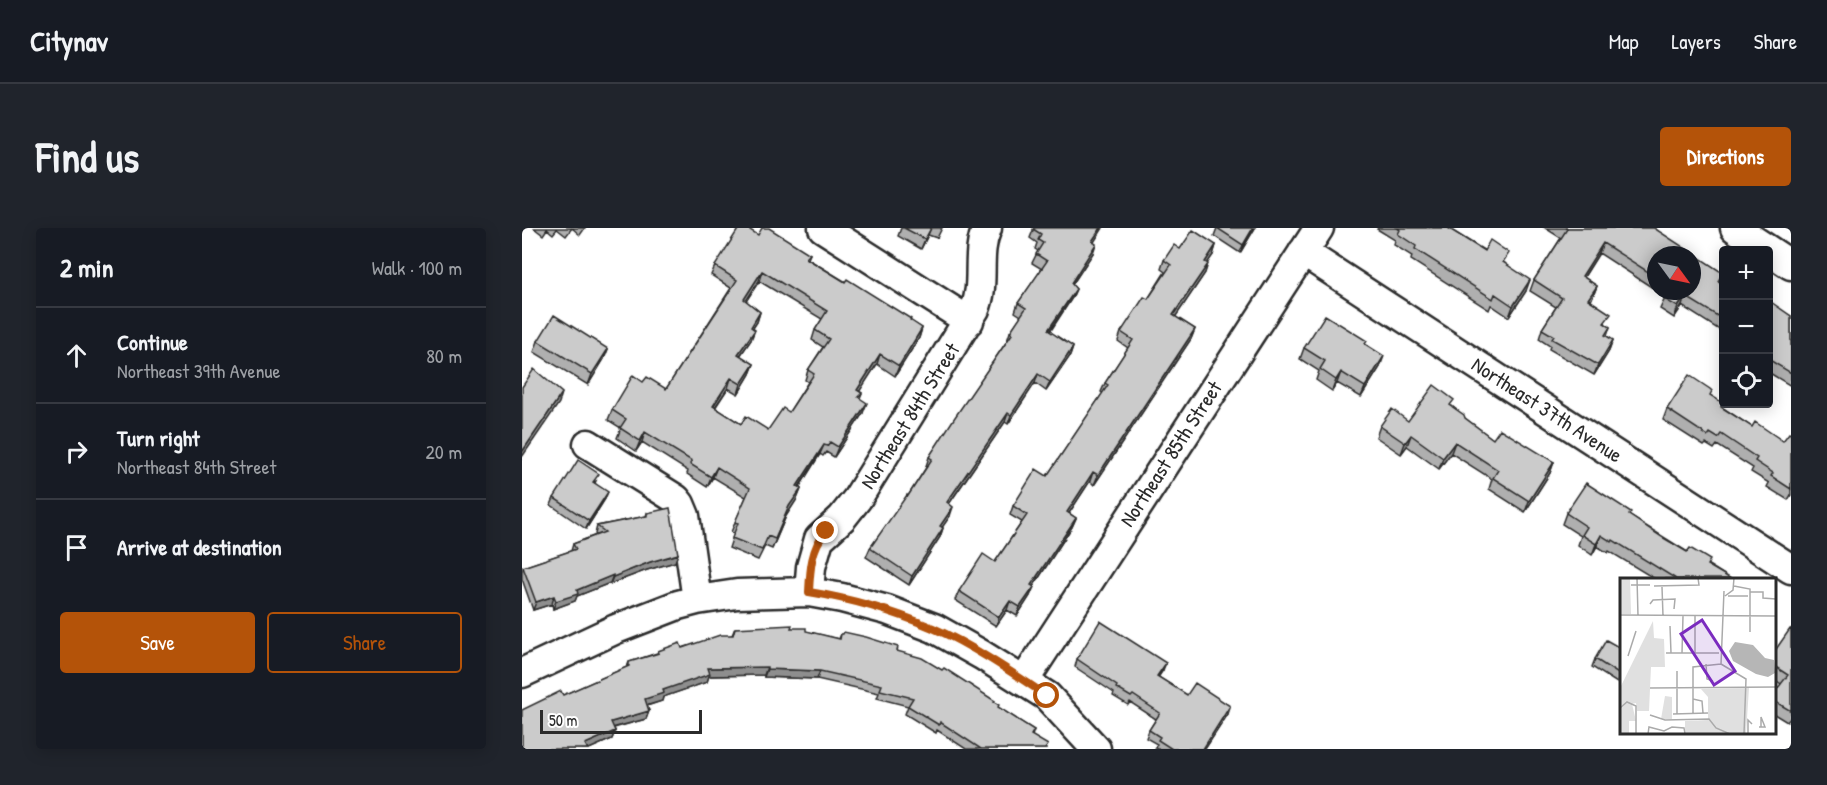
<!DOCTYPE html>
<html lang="en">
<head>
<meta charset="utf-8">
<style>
	:root { --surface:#171b24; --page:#20242c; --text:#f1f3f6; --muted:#9ea1a6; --line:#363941; --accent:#b45309 }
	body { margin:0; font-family:"Patrick Hand",sans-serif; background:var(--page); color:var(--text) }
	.controls { position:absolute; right:18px; top:18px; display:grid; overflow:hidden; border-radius:6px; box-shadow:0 3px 15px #0003 }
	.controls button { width:54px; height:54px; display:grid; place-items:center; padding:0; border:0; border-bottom:2px solid var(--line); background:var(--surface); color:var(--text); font:30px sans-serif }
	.compass { position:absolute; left:1125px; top:18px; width:54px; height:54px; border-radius:50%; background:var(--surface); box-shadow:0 3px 15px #0003; rotate:123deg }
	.scale { position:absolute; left:18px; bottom:15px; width:162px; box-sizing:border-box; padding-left:6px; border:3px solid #2b2b2b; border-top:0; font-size:16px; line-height:21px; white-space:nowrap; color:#2b2b2b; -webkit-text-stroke:4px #fff; paint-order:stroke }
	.stop { position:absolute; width:18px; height:18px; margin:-14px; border:4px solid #b45309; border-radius:50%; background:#fff }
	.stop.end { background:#b45309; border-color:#fff; box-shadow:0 2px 6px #0008 }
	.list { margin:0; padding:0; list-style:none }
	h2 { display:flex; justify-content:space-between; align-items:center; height:78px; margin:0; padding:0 24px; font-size:26px }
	h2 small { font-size:20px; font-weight:400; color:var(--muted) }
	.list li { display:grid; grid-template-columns:39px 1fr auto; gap:18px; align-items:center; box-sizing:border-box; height:96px; padding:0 24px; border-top:2px solid var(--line) }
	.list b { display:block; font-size:22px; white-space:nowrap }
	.list p { margin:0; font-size:20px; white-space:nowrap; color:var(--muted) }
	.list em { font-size:20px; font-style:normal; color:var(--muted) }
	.actions { display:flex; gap:12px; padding:18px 24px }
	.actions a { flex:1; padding:14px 0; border:2px solid var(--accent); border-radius:6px; text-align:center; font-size:21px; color:var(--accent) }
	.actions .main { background:var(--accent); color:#fff }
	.icon { flex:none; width:33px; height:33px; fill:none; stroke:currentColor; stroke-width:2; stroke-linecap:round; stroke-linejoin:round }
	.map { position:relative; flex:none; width:1269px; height:521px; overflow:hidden; border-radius:6px }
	header { display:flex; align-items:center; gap:36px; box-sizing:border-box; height:84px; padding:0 30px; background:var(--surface); border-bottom:2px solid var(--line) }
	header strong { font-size:28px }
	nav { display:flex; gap:33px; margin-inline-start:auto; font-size:21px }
	.intro { display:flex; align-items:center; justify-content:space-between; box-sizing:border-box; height:144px; padding:0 36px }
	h1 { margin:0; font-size:42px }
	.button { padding:15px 27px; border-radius:6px; background:var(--accent); color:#fff; font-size:21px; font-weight:700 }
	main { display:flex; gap:36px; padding:0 36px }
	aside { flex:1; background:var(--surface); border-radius:6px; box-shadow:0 3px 15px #0003 }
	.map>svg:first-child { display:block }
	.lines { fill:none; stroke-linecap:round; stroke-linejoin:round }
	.minor-casing { stroke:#2b2b2b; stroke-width:33 }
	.minor { stroke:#fff; stroke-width:28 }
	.wall { fill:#afafaf; stroke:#2b2b2b; stroke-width:1.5; fill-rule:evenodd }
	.shaded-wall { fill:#8e8e8e; stroke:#2b2b2b; stroke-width:1.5 }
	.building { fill:#cbcbcb; stroke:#2b2b2b; stroke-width:1.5; fill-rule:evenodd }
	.route { stroke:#b45309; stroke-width:8 }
	.labels { text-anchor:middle; stroke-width:5; stroke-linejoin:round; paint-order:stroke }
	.street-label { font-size:21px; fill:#2b2b2b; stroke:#fff }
	.inset-road { fill:none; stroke:#aaa; stroke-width:1.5 }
	.view { fill:#7b2cbf; fill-opacity:0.15; stroke:#7b2cbf; stroke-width:3 }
	.inset-edge { fill:none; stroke:#2b2b2b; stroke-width:3 }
</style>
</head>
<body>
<header>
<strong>Citynav</strong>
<nav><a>Map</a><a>Layers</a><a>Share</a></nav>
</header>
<div class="intro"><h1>Find us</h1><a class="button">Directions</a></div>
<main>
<aside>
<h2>2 min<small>Walk · 100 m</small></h2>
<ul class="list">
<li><svg class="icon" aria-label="ahead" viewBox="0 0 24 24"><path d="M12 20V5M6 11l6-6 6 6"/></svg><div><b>Continue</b><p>Northeast 39th Avenue</p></div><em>80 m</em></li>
<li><svg class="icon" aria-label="right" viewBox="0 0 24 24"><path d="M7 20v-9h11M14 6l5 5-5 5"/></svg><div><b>Turn right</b><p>Northeast 84th Street</p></div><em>20 m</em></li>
<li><svg class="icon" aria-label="arrive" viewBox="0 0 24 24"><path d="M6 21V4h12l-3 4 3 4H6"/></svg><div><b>Arrive at destination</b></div></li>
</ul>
<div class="actions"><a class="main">Save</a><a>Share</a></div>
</aside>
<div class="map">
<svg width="1269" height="521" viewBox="0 0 1269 521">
	<rect width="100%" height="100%" fill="#fff"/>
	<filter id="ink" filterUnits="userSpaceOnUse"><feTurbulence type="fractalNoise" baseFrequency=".0167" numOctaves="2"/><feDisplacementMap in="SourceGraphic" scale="12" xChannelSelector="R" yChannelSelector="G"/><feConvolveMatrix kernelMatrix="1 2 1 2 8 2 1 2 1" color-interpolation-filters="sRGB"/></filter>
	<g filter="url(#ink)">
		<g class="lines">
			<g class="minor-casing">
				<path id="minor" d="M301,0L447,93
					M1213,0L1269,37
					M781,24L1269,341
					M66,216L154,271L158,276L163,288L175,372
					M287,364L289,339L297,311L320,290L335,271L453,81C464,55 453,27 465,0
					M0,445L94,401L156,377L175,372L215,366L287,364L320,370L365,382L412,400L460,427L525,468L574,521
					M502,453L797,0"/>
			</g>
			<use href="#minor" class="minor"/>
		</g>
		<path class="wall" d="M12,0H63L58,7L50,0L44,8L35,1L31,6L25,1L21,7Z
			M379,0H420L415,10L406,7L399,21L376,8Z
			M512,0L572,14L571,25L550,57L554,61L550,70L528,104L551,119L548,128L524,163L513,155L486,196L483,194L427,276L428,288L420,299L421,300L418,309L387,357L344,329L348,320L386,268L405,238H404L407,229L485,113L488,104L499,88L493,84L496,75L520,41L510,35L516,23L513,21L515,15L508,10Z
			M695,0H733L718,25L692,8Z
			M856,0H926L983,35L1004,63L987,89L969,77L967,82L889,32L890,28L872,17L873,12L855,1Z
			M1023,0H1132L1202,57V105L1160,78L1152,90L1138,81L1144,68L1136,63H1170L1134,27V62L1077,25L1062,49L1075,58L1069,73L1084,96L1088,99L1085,108L1091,112L1087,123L1072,147L1027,121L1028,118L1017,111L1020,101L1034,79L1008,63L1012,52L1039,10Z
			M236,7L288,26L286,31L400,100L397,110L373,148L355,136L337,163L340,165L338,170L341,185L312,229L304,224L301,228L298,226L277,260L279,261L275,271L264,288L250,321L243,318L236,332L207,320L212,305L209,304L224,269L191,249L185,259L165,246L166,243L120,214L114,223L95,210L99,200L86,192L90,182L121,154L144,161L209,60L189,47L193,38ZM237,53L300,91L293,102L290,112L301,119L286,142L283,152L286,154L267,184L246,202L219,196L193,180L206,160L216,166L228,146L232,136L218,128L229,112L231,100L235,94L238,84L224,73Z
			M694,17L691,27L685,35L683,45L653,89L673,101L669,111L572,257L568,253L547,285L554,290L550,299L511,359L508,368L495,388L485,382L474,398L433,372L437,363L473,334L500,294L488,287L491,278L525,248L581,165L579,164L583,155L606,120L596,113L599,104L626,71L643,44L639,41L642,32L658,21Z
			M1246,78L1269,88V158L1246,144Z
			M16,113L86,121L82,131L66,157L12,124Z
			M844,117L858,139L839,169L815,155L810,163L794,152L797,143L778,131L782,120Z
			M1188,168L1200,179L1230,199L1261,213L1269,206V267L1266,272L1245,259L1247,255L1229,244L1231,240L1195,217L1192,221L1184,216L1182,218L1141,192L1145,181Z
			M930,178L943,190L971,211L1032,234L1028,245L1003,284L967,261L970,251L929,225L917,241L885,218L879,226L854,209L858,198L886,193Z
			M74,253L73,255L83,271L64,301L29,277L32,270Z
			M125,285L153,334L125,342L88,356V355L55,368L53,373L31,381L30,376L11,382L0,351V343L1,339L49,323L51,316L74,307L73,306L75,298L124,288Z
			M1044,285L1108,288L1209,351H1133L1087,323L1086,325L1075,318L1070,327L1056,317L1059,308L1040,296Z
			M213,400H269L317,411L319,406L375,423L473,474L477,480L512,502L510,508L524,521H444L415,502L414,505L383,486L386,478L355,470L357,465L295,451L242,449V447L187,448L185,454L141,469L140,473L125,478L127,483L124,491L92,500L93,503L90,511L67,521H0L41,467L105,439L107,434L135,425L136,423L160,420L210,407Z
			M1269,401V489L1265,494L1252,486V465L1259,456L1252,451V424Z
			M1100,421V448L1095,455L1070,439L1073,431Z
			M555,431L641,442L636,449L665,467L708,478L706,486L683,521H635L633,520L635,516L624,510L627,502L634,491L608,474L606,477L591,468L592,465L553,439Z"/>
		<path class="shaded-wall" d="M409,0L406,7L399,21L403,11Z
			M579,0H581L567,22L570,13Z
			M731,0H733L718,25L721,17Z
			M1081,15L1077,25L1056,58L1060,48Z
			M574,16L571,25L545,64L549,55Z
			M694,17L691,27L680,43L683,34Z
			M686,36L683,45L648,97L651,87Z
			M240,43L237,53L219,81L222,71Z
			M1008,52L1004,63L987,89L991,78Z
			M1075,58L1071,68L1063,82L1066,71Z
			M554,61L550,70L522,111L526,102Z
			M1163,68L1160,78L1152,90L1156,79Z
			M238,84L235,94L225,109L229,99Z
			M400,100L397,110L373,148L377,138Z
			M673,101L669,111L572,257L576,247Z
			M233,102L229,112L212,136L216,126Z
			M1091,112L1087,123L1072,147L1076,137Z
			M551,119L548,128L524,163L528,154Z
			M86,121L82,131L66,157L70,146Z
			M358,126L355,136L332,172L335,162Z
			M862,128L858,139L839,169L843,159Z
			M232,136L228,146L216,166L219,156Z
			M819,144L815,155L810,163L814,152Z
			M516,146L513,155L486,196L489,187Z
			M209,150L206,160L187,188L191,178Z
			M40,165L37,175L0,229V224Z
			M345,175L341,185L312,229L316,219Z
			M486,185L483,194L422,283L425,274Z
			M123,204L120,214L114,223L118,213Z
			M889,207L885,218L879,226L883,215Z
			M933,214L929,225L917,241L921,230Z
			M302,217L298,226L271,268L275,258Z
			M1032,234L1028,245L1003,284L1007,273Z
			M195,239L191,249L185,259L189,249Z
			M571,244L568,253L542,293L545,284Z
			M279,261L275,271L264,288L250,321L267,278Z
			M86,264L83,271L64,301L67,293Z
			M431,279L428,288L415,307L418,298Z
			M554,290L550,299L506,366L509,357Z
			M421,300L418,309L387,357L390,348Z
			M1079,307L1075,318L1070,327L1074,316Z
			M156,326L153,334L125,342L88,356L91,349L128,334Z
			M91,347L88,355L55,368L53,373L31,381L34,373L55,362Z
			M512,359L508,368L495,388L498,379Z
			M32,368L30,376L11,382L14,374Z
			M488,373L485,382L474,398L477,389Z
			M644,435L641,442L632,456L635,448Z
			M245,439L242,447L187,448L185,454L141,469L140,473L120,479L123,471L186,440Z
			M245,441L298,443L295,451L242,449Z
			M708,478L706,486L683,521H681Z
			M127,483L124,491L86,501L89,494Z
			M93,503L90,511L67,521H61L63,516Z"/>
		<path class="building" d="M217,0H225L236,7L240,0H247L288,26L284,30L323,54L325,51L389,91L388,92L400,100L377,138L358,126L335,162L340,165L336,169L345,175L316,219L308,214L305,218L302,217L275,258L279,261L267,278L253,311L246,308L240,322L210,310L216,295L213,294L228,260L195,239L189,249L168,236L170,233L123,204L118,213L98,200L104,191L90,182L111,147L121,154L125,149L144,161L215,52L193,38ZM240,43L305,83L293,102L307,111L286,142L292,146L267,184L261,180L246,202L224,188L219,196L191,178L209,150L219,156L232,136L216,126L233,102L229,99L238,84L222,71Z
			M382,0H409L403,11Z
			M512,0H579L570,13L574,16L549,55L554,61L526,102L551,119L528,154L516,146L489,187L486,185L425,274L431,279L418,298L421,300L390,348L348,320L385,267L386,268L410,231L407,229L433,189L490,106L488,104L504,80L496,75L525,33L514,26L521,15L516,12L519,6L511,1Z
			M695,0H731L721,17Z
			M875,0H926L962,23L968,12L987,25L981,34L1008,52L991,78L973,66L971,71L893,21L894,18L876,6L878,2Z
			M1043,0H1132L1201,45L1196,53L1202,57V92L1163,68L1156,79L1142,71L1147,63H1170V27H1134V49L1081,15L1060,48L1075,58L1066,71L1089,86L1082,95L1088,99L1083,107L1091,112L1076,137L1030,111L1032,108L1020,101L1040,70L1012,52L1045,1Z
			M671,2L694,17L683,34L686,36L651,87L673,101L576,247L571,244L545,284L554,290L509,357L512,359L498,379L488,373L477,389L437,363L461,326L473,334L505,287L491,278L514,241L525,248L586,157L583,155L611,112L599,104L622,69L626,71L649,37L642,32L652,17L658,21Z
			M1249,74L1269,88V145L1246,131V78Z
			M32,87L86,121L70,146L16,113Z
			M803,87L845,113L843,116L862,128L843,159L819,144L814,152L798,141L803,133L782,120Z
			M12,141L40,165L0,224V159Z
			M1167,147L1188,161L1190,163L1188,167L1201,175L1199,179L1230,199L1233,194L1261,213L1267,205L1269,206V261L1249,248L1251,245L1233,233L1235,230L1199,206L1196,210L1188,205L1186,208L1145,181Z
			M912,157L932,172L928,177L942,187L943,190L971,211L978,201L1032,234L1007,273L971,250L976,242L933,214L921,230L889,207L883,215L858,198L870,181L886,193Z
			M56,232L77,246L71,254L86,264L67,293L32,270Z
			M1064,255L1109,284L1107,287L1140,309L1165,324L1168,320L1188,332L1185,337L1209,351H1154L1091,312L1090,314L1079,307L1074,316L1060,307L1065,299L1044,285Z
			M148,280L156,326L128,334L91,349V347L55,362L56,366L34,373L32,368L14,374L1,339L54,321L51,316L83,304L75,298L125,288V285Z
			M578,393L644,435L635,448L665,467L673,455L708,478L681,521H650L636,512L638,509L627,502L638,485L611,467L609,469L594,460L595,458L555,431Z
			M270,397L269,400H284V403L318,411L319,406H321L322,404L344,409L376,419L375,423L400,430L420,442L422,440L473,473L472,474L477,477L476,479L512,502L509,507L526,517L523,521H459L418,494L417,497L386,478L391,470L358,462L360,457L298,443L245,441V439L186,440L188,446L141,462L142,465L123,471L127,483L89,494L93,503L63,516L66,521H0V482L39,463L41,467L107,438V434L137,425L136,423L158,415L160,420L198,407H211L213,400Z
			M1268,401H1269V483L1252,473V465L1266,447L1252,438V424Z
			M1084,412L1100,421V445L1098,447L1073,431Z"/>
	</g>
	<g class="lines" filter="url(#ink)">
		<path class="route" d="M304,303C289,320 288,342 287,364C330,371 371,383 411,400C448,416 491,445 525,468"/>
	</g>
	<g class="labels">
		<g class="street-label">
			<text transform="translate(1025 182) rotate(33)" y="7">Northeast 37th Avenue</text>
			<text transform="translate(388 188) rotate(-58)" y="7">Northeast 84th Street</text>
			<text transform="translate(649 226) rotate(-57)" y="7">Northeast 85th Street</text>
		</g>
	</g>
	<g transform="translate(1098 350)">
		<rect width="156" height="156" fill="#fff"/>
		<path d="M0,0H10L11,36H0ZM33,43L34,60L44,61L45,89H31L29,133H17L16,125L12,126L16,143H9V156H0V110ZM129,110L126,156H65V143L88,142V119L81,111ZM45,118L52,119V141H41Z" fill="#e0e0e0"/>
		<path d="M115,64L133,67L145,80L154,82L155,95L148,99L136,96L113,83L109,73Z" fill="#b6b6b6"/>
		<path class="inset-road" d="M17,0L18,38M11,7H30M34,8L79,7L78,0M114,8L130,11V54M42,9L43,38M130,14H143V20L156,21M105,18L113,12L114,0M108,18H128M30,26L33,22L55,21L54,31M0,37L156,38M75,38V75M50,48L51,75M46,75H99M62,75L63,38M8,78L16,53M86,86L87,101L93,103M101,86L126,101L124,156M101,86L104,13M30,110L156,109M73,121L82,123L83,135M0,130L7,124L16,128V156M73,135V89L101,86M53,136L88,135M57,136V93M30,137L45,142L89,141L96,150L110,156M139,149H145L141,139V149M28,156L29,149L44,153L52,149L64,150L65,156M128,156V142L132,146"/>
		<path class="view" d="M82,42L115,93L94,107L61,56Z"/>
		<rect width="156" height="156" class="inset-edge"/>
	</g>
</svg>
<div class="controls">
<button>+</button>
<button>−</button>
<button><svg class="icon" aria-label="locate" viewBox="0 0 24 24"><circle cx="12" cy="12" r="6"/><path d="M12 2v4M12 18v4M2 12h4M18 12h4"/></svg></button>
</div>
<svg class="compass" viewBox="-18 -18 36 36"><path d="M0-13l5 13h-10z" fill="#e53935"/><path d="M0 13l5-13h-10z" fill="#9ea1a6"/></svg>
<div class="scale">50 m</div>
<div class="stop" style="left:525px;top:468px"></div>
<div class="stop end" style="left:304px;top:303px"></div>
</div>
</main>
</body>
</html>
